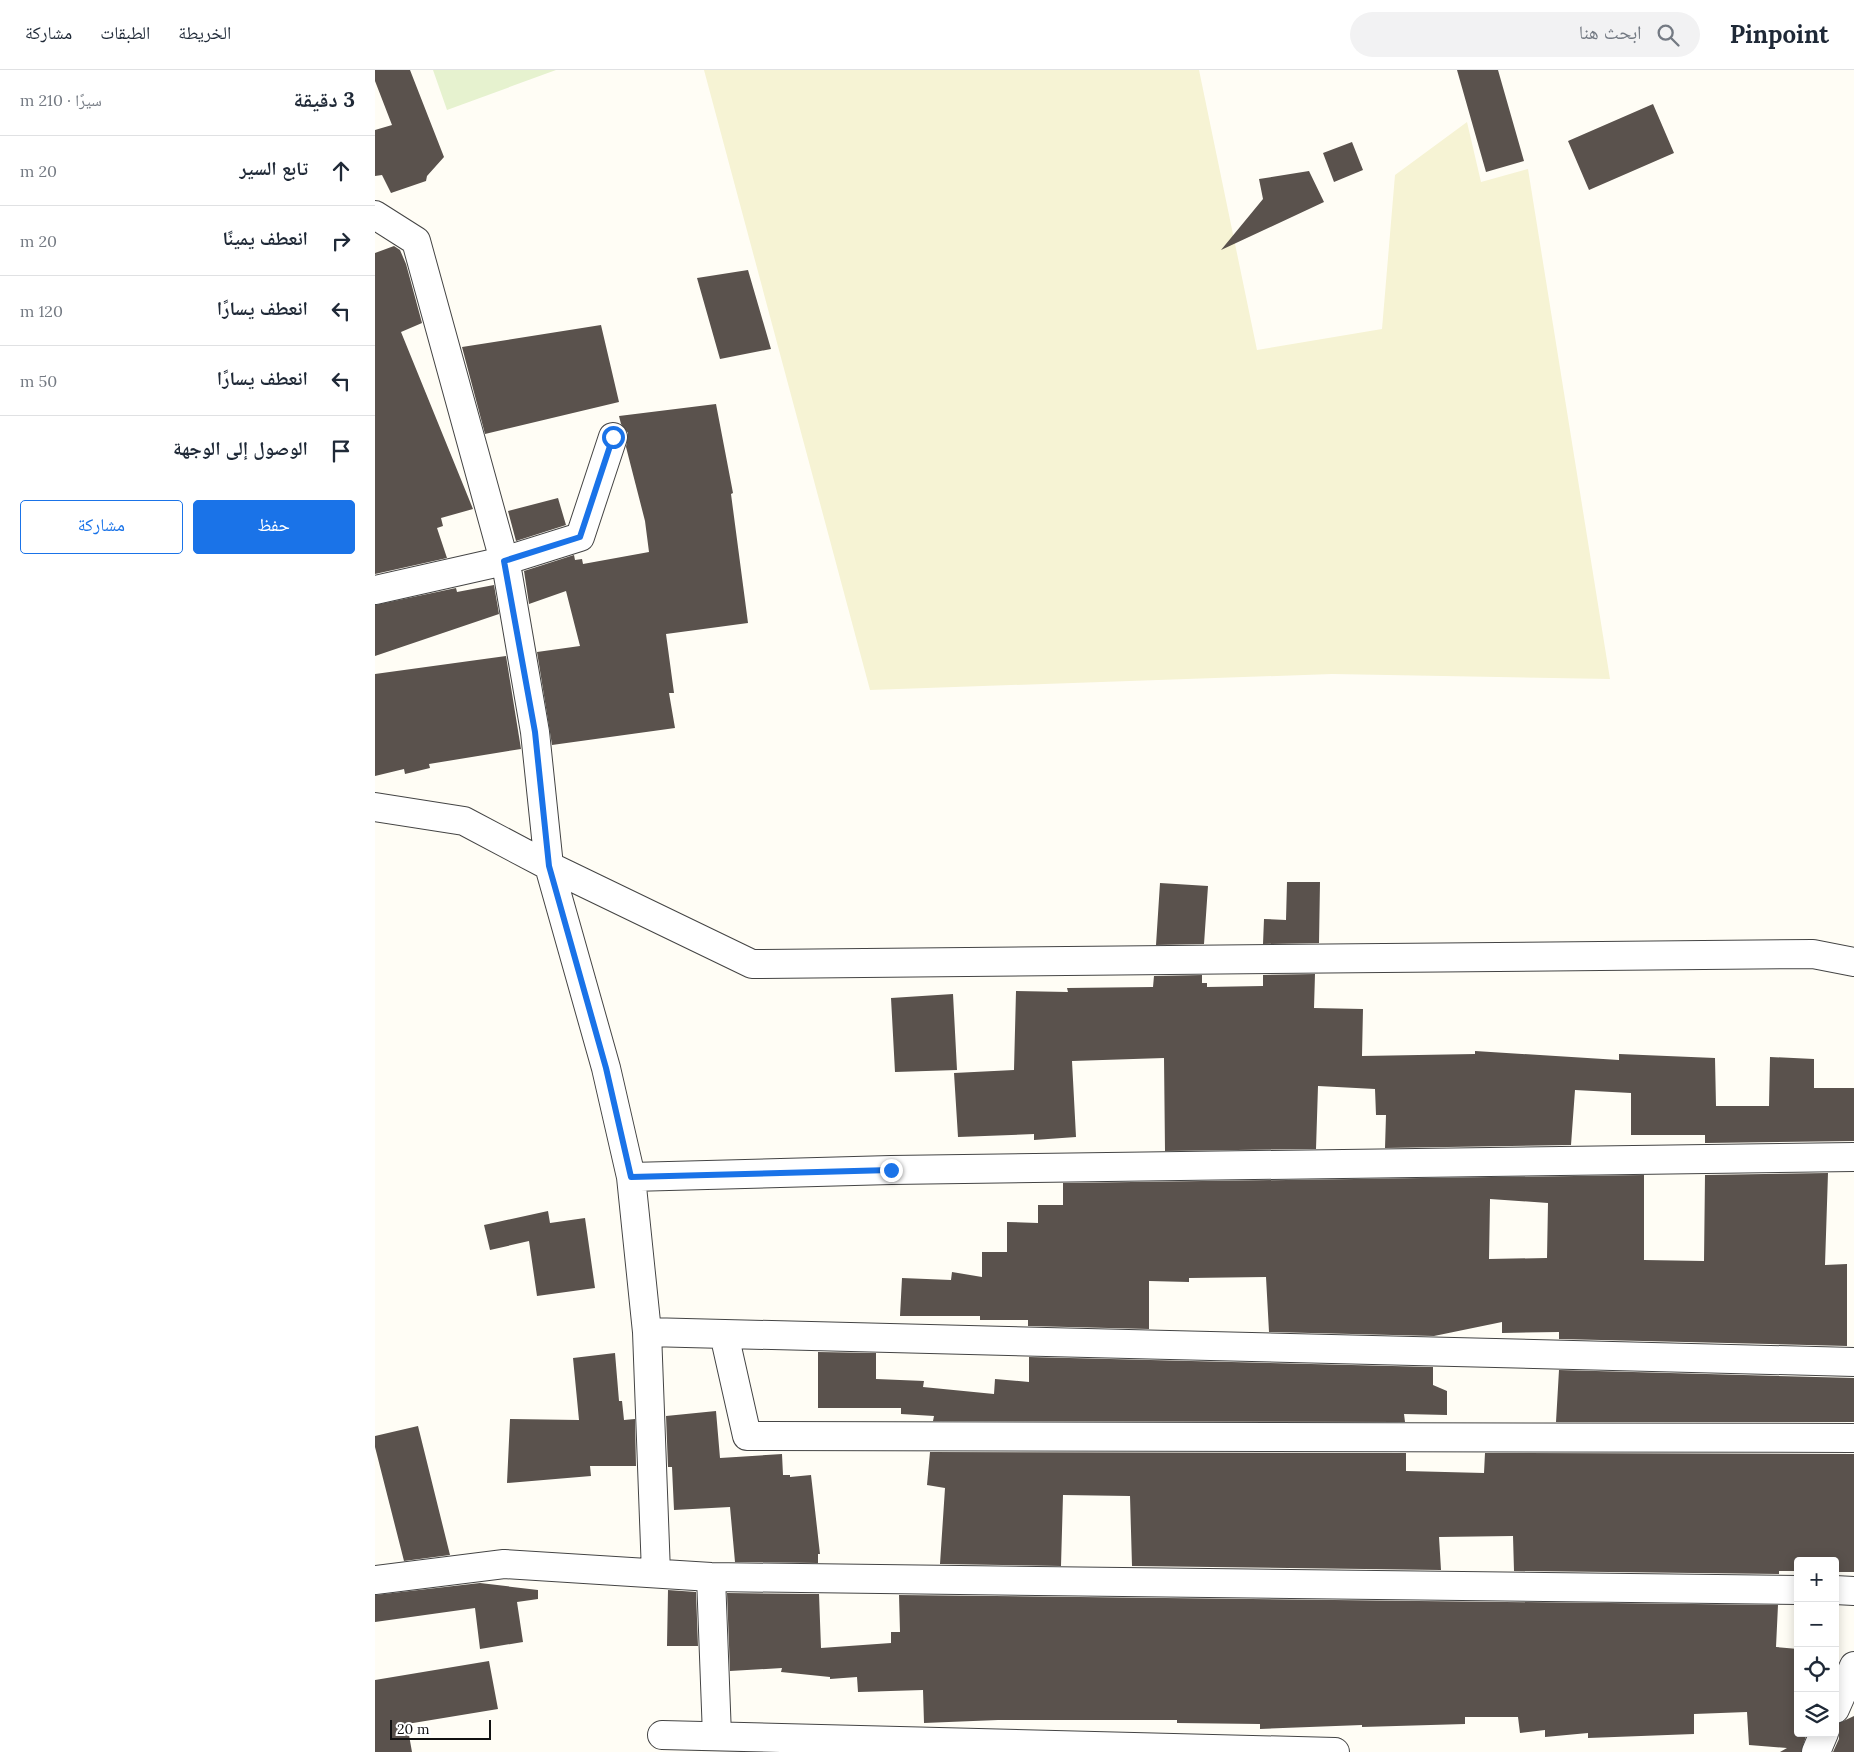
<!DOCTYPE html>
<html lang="ar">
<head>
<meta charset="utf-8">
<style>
	:root { --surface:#fff; --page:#f2f2f3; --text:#1f2937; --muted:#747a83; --line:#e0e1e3; --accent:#1a73e8 }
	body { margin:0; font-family:Lora,"Noto Naskh Arabic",serif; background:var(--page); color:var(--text); direction:rtl }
	.controls { position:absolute; right:15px; bottom:15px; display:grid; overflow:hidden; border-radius:5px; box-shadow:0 2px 12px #0003 }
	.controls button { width:45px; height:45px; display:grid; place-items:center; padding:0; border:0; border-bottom:1px solid var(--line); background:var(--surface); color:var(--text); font:25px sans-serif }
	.scale { position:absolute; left:15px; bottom:12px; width:101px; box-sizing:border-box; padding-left:5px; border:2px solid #111; border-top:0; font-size:14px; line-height:18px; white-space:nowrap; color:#111; -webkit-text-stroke:4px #fff; paint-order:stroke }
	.stop { position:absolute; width:15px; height:15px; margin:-11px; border:4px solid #1a73e8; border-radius:50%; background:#fff }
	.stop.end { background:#1a73e8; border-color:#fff; box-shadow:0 1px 5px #0008 }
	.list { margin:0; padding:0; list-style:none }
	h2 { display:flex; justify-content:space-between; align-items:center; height:65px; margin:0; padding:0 20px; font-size:21px }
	h2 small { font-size:16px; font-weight:400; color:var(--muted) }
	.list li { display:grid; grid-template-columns:32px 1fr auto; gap:15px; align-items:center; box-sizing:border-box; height:70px; padding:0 20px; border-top:1px solid var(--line) }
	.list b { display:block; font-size:19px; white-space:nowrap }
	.list em { font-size:16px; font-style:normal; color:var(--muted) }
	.actions { display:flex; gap:10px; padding:15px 20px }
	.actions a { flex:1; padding:11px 0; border:1px solid var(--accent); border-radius:5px; text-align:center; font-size:18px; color:var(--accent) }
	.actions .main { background:var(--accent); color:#fff }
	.icon { flex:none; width:28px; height:28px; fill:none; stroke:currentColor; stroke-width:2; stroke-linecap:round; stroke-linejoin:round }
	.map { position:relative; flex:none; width:1479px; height:1682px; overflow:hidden; direction:ltr }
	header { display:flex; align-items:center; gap:30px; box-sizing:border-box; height:70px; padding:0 25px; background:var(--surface); border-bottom:1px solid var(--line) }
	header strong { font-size:24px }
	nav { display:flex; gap:28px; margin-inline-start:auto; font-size:18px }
	.search { width:350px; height:45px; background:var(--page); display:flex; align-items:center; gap:12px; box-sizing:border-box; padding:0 18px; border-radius:28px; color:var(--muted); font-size:19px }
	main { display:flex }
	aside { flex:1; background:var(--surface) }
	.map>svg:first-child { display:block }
	.farmland { fill:#f6f3d4 }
	.pitch { fill:#e6f2cf }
	.building { fill:#5a524d; fill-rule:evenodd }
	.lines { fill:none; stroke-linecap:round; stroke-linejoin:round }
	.minor-casing { stroke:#444; stroke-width:30 }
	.minor { stroke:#fff; stroke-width:28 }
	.route { stroke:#1a73e8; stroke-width:6 }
</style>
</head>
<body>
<header>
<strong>Pinpoint</strong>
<div class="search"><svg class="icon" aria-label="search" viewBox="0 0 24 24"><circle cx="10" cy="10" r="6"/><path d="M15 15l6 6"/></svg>ابحث هنا</div>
<nav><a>الخريطة</a><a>الطبقات</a><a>مشاركة</a></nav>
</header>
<main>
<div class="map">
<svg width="1479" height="1682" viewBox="0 0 1479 1682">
	<rect width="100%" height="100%" fill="#fffdf5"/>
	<path class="farmland" d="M329,0H824L882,280L1007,259L1020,105L1092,52L1106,112L1153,99L1235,609L957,604L495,620Z"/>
	<path class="pitch" d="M58,0H181L72,40Z"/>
	<path class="building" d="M0,0H35L69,87L52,106L51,111L16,123L7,105L0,106V60L17,55L0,11Z
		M1082,0H1123L1149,91L1111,102Z
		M1278,34L1299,83L1214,120L1193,71Z
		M977,72L988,100L959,112L948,83Z
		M934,101L949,132L846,180L888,129L884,109Z
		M19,176L25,180L31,194L47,253L26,262L98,439L66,448L68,456L62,458L72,488L0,504V183Z
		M373,200L396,279L345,289L322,208Z
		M226,255L244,332L110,364L87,277Z
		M341,334L358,423L356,424L373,553L291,564L299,623H294L300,658L177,675L162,582L205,576L191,521L154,534L149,501L199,485L200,490L207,489L208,494L274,482L270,451L251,377L253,363L246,354L244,346Z
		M183,428L191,455L141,471L133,441Z
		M119,515L124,544L0,586V535L81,518L82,522Z
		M131,586L146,679L54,694L55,698L30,704L29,699L0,706V604Z
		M912,812H945L944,873L888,874L889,849L911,850Z
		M785,813L833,816L829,874L781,875Z
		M940,904L939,938L988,939L987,986L1100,984V981L1244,990V984L1340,988L1341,1036H1394L1395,987L1439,989V1018H1479V1071L1330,1073V1065H1256V1023L1200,1020L1196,1075L1010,1078L1011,1045H1001L1000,1019L943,1016L941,1079L790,1081L789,988L697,991L701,1067L659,1070V1064L583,1067L579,1003L639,1000L641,921L693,922L692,918L778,917L779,906L827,905V913H832V917L888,916V905Z
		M578,924L582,1000L520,1002L516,928Z
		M1453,1103L1450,1195L1472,1194V1276L1184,1269V1262L1127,1263V1252L1059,1266L894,1262L891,1207L814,1208V1212L774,1211V1259L653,1256V1250H605V1246H525L527,1208L576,1210L577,1202L607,1207V1182H632V1152L663,1153V1135H688V1113L1269,1105V1190L1329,1191L1330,1105ZM1115,1129L1173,1133L1172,1188L1114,1189Z
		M173,1141L175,1153L210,1148L220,1218L162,1226L154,1171L115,1180L109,1155Z
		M443,1282L501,1283V1309L549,1311L548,1317L619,1324L620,1309L654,1312V1287L1058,1297V1315L1072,1321V1345L1029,1344L1030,1352L558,1351L559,1346L526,1344V1338H443Z
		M240,1283L244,1331H247L249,1350L260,1349L261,1396H215L216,1406L132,1413L135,1349L204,1350L198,1288Z
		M1184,1300L1479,1308V1352H1181Z
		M341,1341L345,1388L407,1384L408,1405H415V1407L436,1405L445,1484H443V1493L360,1492L355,1437L299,1440L297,1397H293L291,1346Z
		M43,1356L75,1485L29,1491L0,1377V1366Z
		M555,1382L1031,1383V1401L1109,1403L1110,1383L1479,1384V1502H1460V1491H1423V1501H1404V1504L1139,1501L1138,1466L1064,1467L1066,1500L757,1496L755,1426L688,1425L686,1496L565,1494L570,1418L552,1415Z
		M105,1513L163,1520V1529L142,1532L148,1572L105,1579L100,1538L0,1552V1525Z
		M293,1520L321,1522L323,1576H292Z
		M352,1523L444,1524L446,1578L516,1573V1562H525L524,1525L1403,1535L1401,1577L1423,1579V1663H1432L1426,1682H1405L1412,1678L1374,1675L1372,1642L1319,1644V1664L1213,1668V1663L1170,1667V1660L1145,1663L1143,1647H1090V1654L987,1657V1655L885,1659V1654L802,1653V1650H623L549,1653L548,1620L483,1622L482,1607L455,1609V1607L406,1602L407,1598L355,1601Z
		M114,1591L123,1639L32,1654L37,1682H0V1610Z
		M1479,1646V1682H1458L1464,1669V1662L1462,1654Z"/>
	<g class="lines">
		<g class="minor-casing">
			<path id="minor" d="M0,145L41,171L133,505L160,662L174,796L231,998L256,1107L272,1262L281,1503
				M0,520L129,491L205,467L238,367
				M0,737L89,751L174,796L377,894L1438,884L1479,892
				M256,1107L516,1100L1479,1087
				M272,1262L1479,1292
				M349,1264L372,1366L1479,1368
				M336,1507L342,1666
				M0,1510L129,1494L336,1507L1423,1520
				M1460,1520L1479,1521
				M1460,1639L1479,1596
				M287,1665L960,1682
				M1441,1682L1449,1663"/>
		</g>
		<use href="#minor" class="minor"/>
	</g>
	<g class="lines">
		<path class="route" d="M238,367L205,467L129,491L160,662L174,796L231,998L256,1107L516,1100"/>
	</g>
</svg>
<div class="controls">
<button>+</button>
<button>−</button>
<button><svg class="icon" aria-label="locate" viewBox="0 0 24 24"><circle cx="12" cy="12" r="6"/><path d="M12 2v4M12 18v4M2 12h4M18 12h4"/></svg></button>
<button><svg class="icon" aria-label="layers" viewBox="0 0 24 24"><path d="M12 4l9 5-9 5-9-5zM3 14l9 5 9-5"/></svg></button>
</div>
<div class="scale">20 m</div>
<div class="stop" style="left:238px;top:367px"></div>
<div class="stop end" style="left:516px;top:1100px"></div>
</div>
<aside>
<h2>3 دقيقة<small>سيرًا · 210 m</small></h2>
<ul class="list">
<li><svg class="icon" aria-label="ahead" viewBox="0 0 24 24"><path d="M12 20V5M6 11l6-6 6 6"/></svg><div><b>تابع السير</b></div><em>20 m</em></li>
<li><svg class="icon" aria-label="right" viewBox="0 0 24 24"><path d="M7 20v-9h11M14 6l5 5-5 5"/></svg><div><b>انعطف يمينًا</b></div><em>20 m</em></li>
<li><svg class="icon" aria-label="left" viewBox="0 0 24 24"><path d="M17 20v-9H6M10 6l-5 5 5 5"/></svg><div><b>انعطف يسارًا</b></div><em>120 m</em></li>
<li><svg class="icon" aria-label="left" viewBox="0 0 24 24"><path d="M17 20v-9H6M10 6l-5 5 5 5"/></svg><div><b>انعطف يسارًا</b></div><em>50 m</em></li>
<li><svg class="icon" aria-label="arrive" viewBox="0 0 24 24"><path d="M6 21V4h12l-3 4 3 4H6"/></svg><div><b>الوصول إلى الوجهة</b></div></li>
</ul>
<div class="actions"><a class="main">حفظ</a><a>مشاركة</a></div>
</aside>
</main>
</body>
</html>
